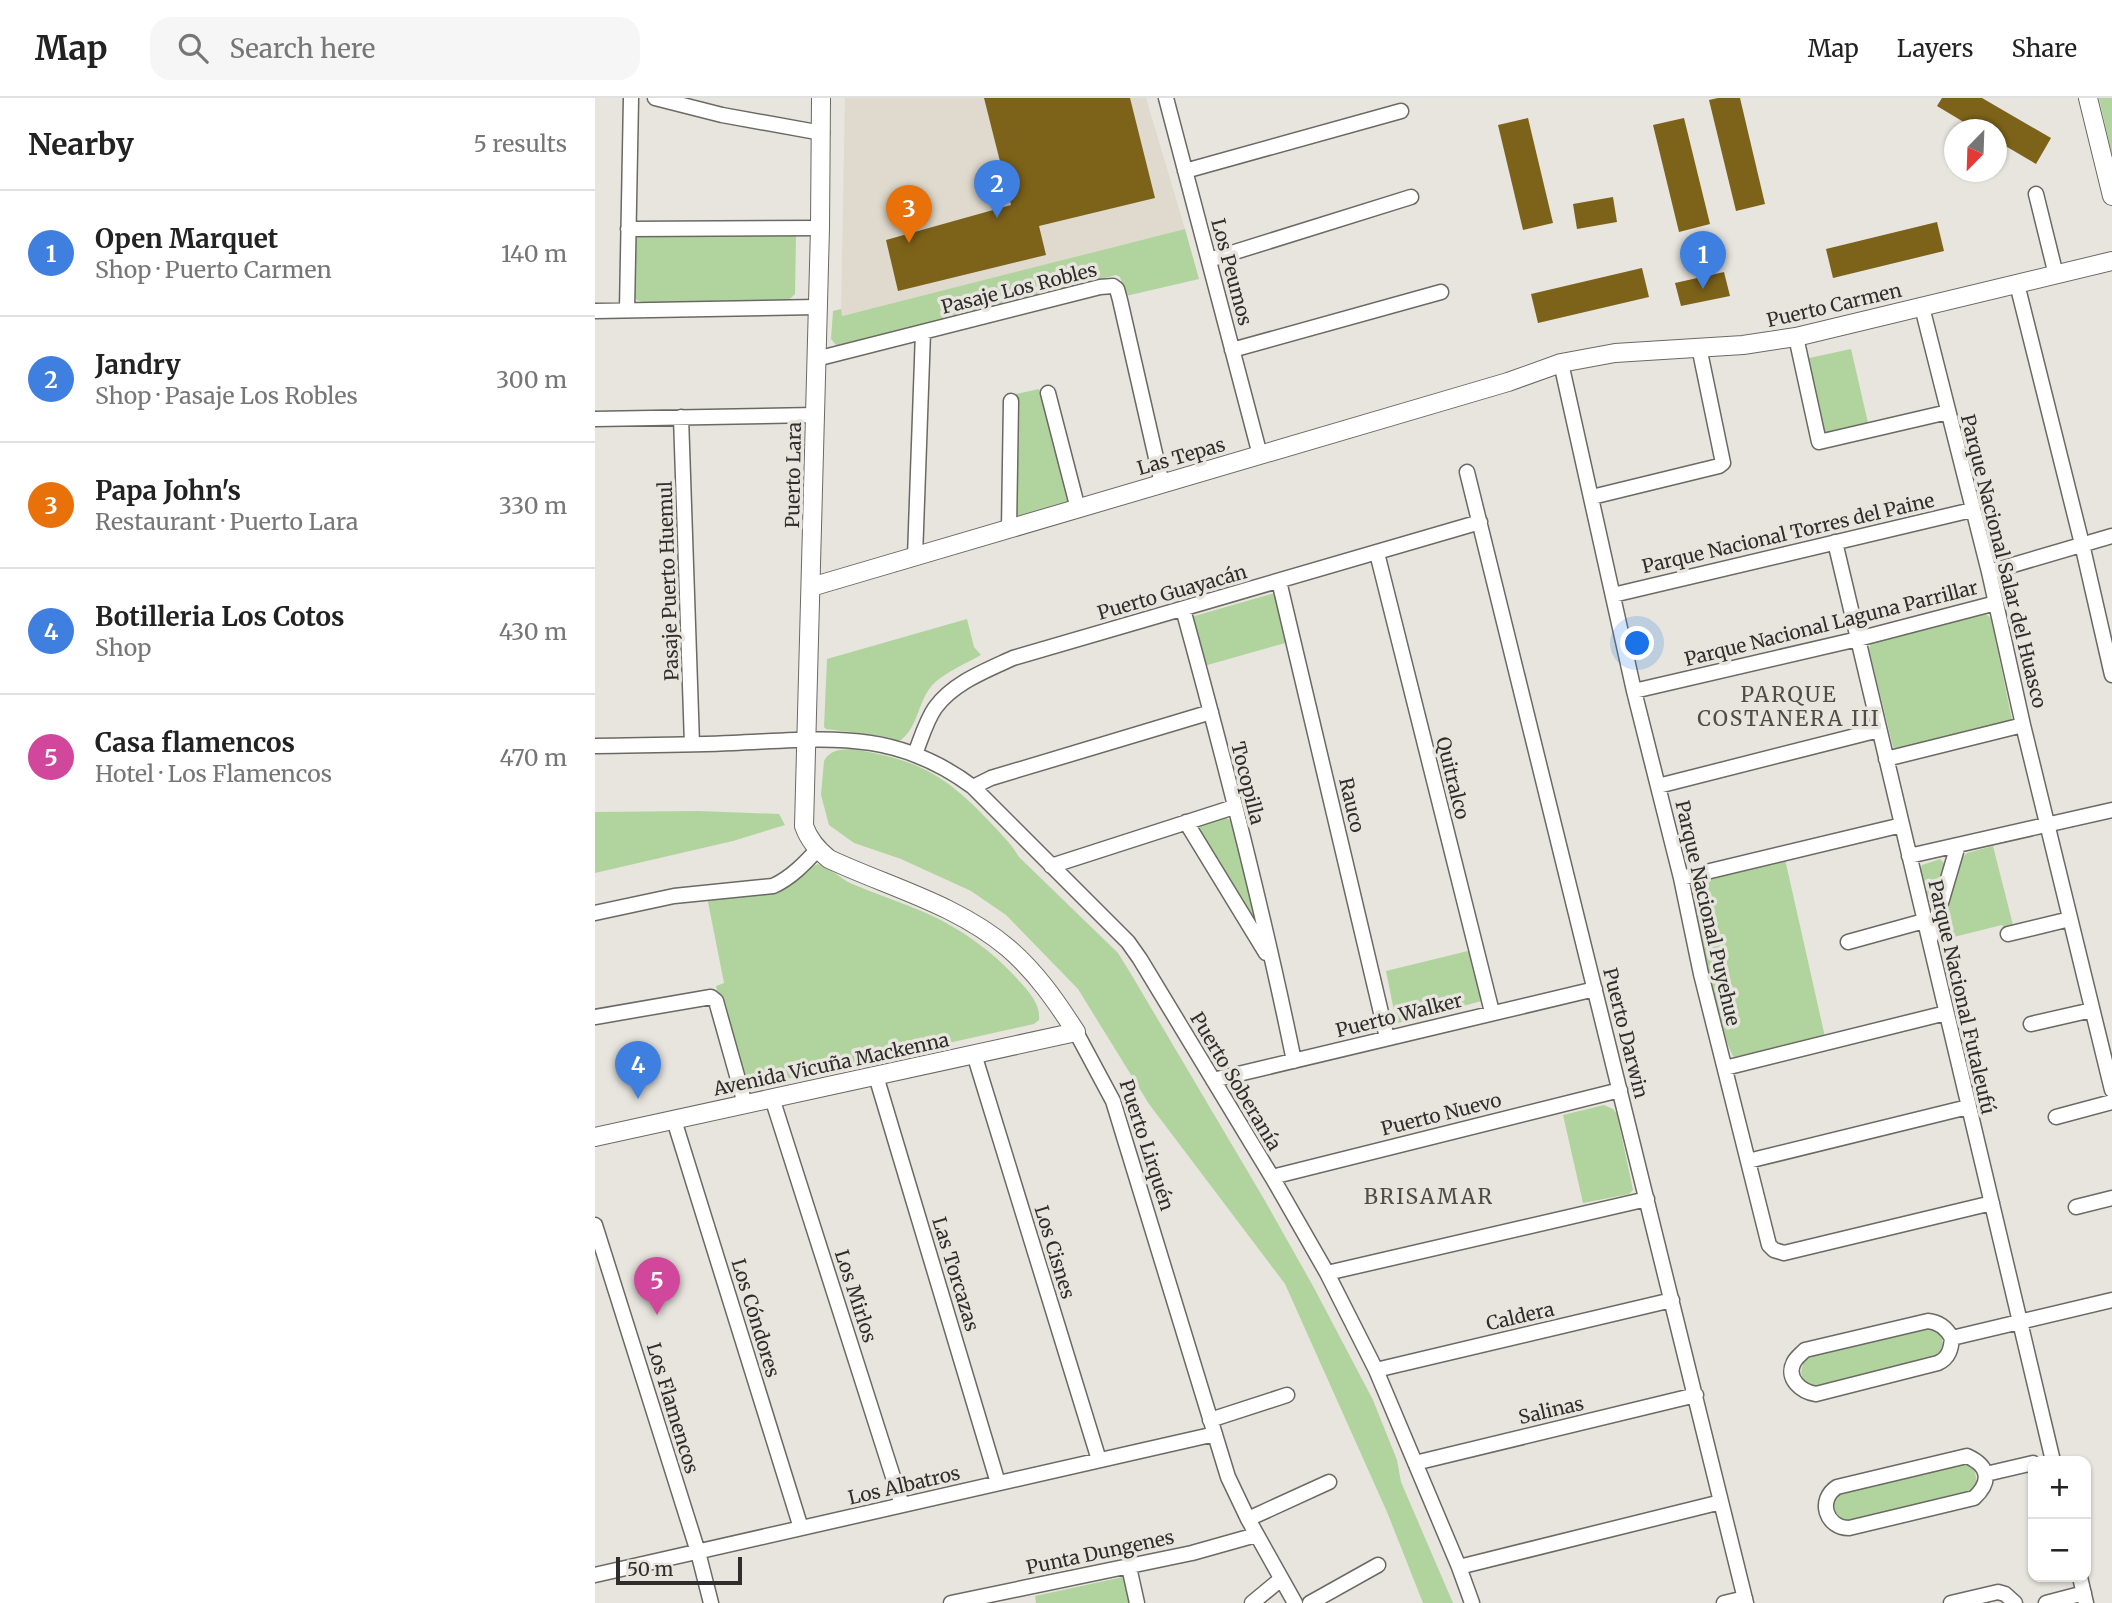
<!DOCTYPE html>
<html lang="en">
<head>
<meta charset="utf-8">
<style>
	:root { --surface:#fff; --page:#f6f6f6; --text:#222; --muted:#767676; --line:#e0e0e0; --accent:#a841a5 }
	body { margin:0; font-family:Merriweather,serif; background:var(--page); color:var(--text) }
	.controls { position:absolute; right:21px; bottom:21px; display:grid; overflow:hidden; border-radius:14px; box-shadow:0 2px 5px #0004 }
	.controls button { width:63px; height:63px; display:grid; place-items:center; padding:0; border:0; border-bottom:2px solid var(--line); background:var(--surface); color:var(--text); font:35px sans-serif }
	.compass { position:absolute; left:1349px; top:21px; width:63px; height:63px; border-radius:50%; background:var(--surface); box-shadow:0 2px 5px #0004; rotate:203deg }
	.scale { position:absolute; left:21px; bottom:18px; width:126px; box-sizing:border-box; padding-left:7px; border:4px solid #2f2e2c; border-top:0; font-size:19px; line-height:24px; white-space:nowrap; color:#2f2e2c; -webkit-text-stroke:5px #e7e5de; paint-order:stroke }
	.you { position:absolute; left:1043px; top:546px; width:24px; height:24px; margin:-18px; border:5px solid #fff; border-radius:50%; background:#1a73e8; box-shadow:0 0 0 10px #1a73e833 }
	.badge { display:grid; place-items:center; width:46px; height:46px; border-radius:50%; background:var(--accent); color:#fff; font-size:23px; font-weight:700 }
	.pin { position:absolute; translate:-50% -58px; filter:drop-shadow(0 2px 4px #0008) }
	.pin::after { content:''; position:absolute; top:37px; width:24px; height:21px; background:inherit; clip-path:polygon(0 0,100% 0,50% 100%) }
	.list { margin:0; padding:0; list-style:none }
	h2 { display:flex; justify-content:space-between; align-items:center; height:91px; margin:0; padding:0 28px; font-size:30px }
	h2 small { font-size:23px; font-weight:400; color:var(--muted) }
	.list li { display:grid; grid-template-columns:46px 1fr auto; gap:21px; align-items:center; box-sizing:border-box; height:126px; padding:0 28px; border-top:2px solid var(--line) }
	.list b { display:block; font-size:26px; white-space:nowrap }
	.list p { margin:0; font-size:23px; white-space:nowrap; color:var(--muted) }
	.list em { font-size:23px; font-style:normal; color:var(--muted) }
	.icon { flex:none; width:38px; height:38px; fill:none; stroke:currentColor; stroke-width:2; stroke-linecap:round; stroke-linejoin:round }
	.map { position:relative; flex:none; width:1517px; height:1505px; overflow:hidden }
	header { display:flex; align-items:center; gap:42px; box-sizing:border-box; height:98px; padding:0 35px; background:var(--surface); border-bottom:2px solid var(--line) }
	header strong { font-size:33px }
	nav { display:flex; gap:38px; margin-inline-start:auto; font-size:24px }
	.search { width:490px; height:63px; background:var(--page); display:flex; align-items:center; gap:18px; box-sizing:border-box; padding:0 24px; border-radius:21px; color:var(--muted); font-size:26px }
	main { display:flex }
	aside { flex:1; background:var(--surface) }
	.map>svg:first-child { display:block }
	.built { fill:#dfdacd }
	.green { fill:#b1d49e }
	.building { fill:#7d6219 }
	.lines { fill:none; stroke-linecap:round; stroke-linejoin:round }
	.minor-casing { stroke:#6b6964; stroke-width:17 }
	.tertiary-casing { stroke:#6b6964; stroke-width:20 }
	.minor { stroke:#fff; stroke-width:14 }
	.tertiary { stroke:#fff; stroke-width:18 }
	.labels { text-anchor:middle; stroke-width:7; stroke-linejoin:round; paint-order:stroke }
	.street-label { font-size:19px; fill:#2f2e2c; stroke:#e7e5de }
	.neighbourhood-label { font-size:21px; letter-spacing:2px; fill:#4e4c47; stroke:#e7e5de }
</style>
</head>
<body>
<header>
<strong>Map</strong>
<div class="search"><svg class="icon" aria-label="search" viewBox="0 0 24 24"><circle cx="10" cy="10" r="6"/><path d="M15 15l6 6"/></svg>Search here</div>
<nav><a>Map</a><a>Layers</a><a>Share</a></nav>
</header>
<main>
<aside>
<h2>Nearby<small>5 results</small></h2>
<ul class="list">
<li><span class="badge" style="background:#3f7fe0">1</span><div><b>Open Marquet</b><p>Shop · Puerto Carmen</p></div><em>140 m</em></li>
<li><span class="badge" style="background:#3f7fe0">2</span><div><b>Jandry</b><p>Shop · Pasaje Los Robles</p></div><em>300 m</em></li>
<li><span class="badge" style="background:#e8710a">3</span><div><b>Papa John's</b><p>Restaurant · Puerto Lara</p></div><em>330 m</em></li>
<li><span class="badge" style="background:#3f7fe0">4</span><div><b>Botilleria Los Cotos</b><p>Shop</p></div><em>430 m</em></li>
<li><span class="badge" style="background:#d1479c">5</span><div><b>Casa flamencos</b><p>Hotel · Los Flamencos</p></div><em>470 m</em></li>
</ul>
</aside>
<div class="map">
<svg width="1517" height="1505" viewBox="0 0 1517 1505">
	<rect width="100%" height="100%" fill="#e7e5de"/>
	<path class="built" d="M250,0H551L590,131L246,218Z"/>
	<path class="green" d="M1504,0H1517V57Z
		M590,131L604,181L531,198L525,179L521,177L249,247H241L236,241L238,213L246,211L247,218Z
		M39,136L201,137L200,196L194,202L189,203L50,205L39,201Z
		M1256,251L1274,329L1232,335L1228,333L1213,263L1214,260Z
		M444,291L474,400L471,406L425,420L420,416L421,296Z
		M680,495L694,544L609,568L596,519Z
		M1389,515L1396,520L1417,622L1415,624L1301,651L1298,649L1274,551L1276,544Z
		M372,521L379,549L386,557C372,565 344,577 335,590C323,606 322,630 306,642L301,643L280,637L231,631L229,629L232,561Z
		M255,651C318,660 349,675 393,722C404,734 416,745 424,759L523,855L536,876L669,1101L718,1188L778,1302L802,1362L806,1384L858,1505H828L792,1414L690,1186L554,1006L483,891L411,817L376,793L306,761L259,745L234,727L226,697L229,663C235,652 243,652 255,651Z
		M103,713L184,716L190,727L138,743L0,775V714Z
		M629,719L635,722L640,733L666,839L602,730L604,726Z
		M1398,748L1418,827L1409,830L1407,827L1343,843L1342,840L1368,759L1372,755Z
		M1190,761L1230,939L1139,959C1128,947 1097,811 1096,789L1099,783Z
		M1345,761L1350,766L1342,797L1338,800L1332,798L1325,773L1327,767Z
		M223,766C235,770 244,779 255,785C280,796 306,804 331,815C367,831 400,855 426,885C435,895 446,908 444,922L439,926L147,991L121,888L129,885L112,799L151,797Z
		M877,852L887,903L803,925L801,923L791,873Z
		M1009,1007L1018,1011L1022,1016L1038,1092L1034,1096L988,1105L968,1017Z
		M1333,1231H1340L1347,1239L1348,1251L1342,1260L1219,1289C1203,1284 1204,1271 1212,1258Z
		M1370,1365L1378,1369C1382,1380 1383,1384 1378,1395L1253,1425L1243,1421L1236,1408L1241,1396Z
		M528,1479L534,1505H441L440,1498Z"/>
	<path class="building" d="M389,0H535L560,100L444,128L451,157L303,193L291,142L416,107Z
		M1123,0H1145L1170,106L1141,113L1114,2Z
		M1347,0H1387L1456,40L1441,66L1402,43V32H1382L1342,8Z
		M933,20L958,125L928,132L903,27Z
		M1089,20L1115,126L1084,134L1058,27Z
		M1018,99L1022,124L982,131L978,106Z
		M1342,124L1349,153L1238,180L1231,151Z
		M1047,170L1054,199L943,225L936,196Z
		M1129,174L1135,198L1086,208L1080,185Z"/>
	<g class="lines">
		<g class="minor-casing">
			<path id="minor" d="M60,0L127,17L227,35
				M571,0L665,357
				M590,73L806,13
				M1441,96L1461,177
				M33,131L225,130
				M614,162L816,99
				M1422,186L1487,446L1517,577
				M1327,209L1394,474L1428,627L1517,992
				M32,212L36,0
				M0,213L222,209
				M1201,239L1224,344L1353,314
				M637,252L846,194
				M221,261L505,189L518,188L522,191L525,202L567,386
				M966,265L1039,593L1086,780L1106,876L1174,1147L1179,1152L1189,1155L1397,1105
				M453,295L483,411
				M86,319L97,646
				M0,321L220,317
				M872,374L1151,1505
				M997,399L1124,368L1128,365L1104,249
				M414,431L416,303
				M1240,444L1458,1363
				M782,455L897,914
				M320,459L328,234
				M1394,474L1517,438
				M684,483L792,940
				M1018,497L1377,412
				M588,511C629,660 668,811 699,963
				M1039,593L1263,541L1401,505
				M0,648C46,647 92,647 138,645C231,641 299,630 378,689L533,844L545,861L677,1079L732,1175L781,1272L864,1469L877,1505
				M320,656C326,641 331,623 340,610C358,585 390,573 418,560L885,424
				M1291,661L1428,627
				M1063,688L1284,632
				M378,689L396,680L616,614
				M591,724L671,855
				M1314,758L1517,712
				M456,768L639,709
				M1086,780L1307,727
				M0,815L79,798L178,788C196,780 210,765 223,751
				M1413,836L1475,821
				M1335,842L1363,747
				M1253,844L1329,823
				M0,919L116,899L121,903L150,1006
				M1436,926L1497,912
				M481,934L518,1003L633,1379L653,1421L700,1505
				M379,956L504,1362
				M1130,970L1351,915
				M281,978L403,1385
				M618,982L1000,891
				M177,1000L307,1407
				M1461,1019L1517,1004
				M79,1022L206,1430
				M1153,1063L1373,1009
				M677,1079L1025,992
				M1481,1109L1517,1100
				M0,1127L103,1454L116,1505
				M732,1175L1052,1101
				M1333,1223C1345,1224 1352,1231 1357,1240C1356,1251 1354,1260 1343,1265L1221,1296C1207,1294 1190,1281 1199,1264C1201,1260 1206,1256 1210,1252Z
				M1357,1240L1517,1202
				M781,1272L1077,1202
				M615,1322L692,1297
				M1372,1358C1394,1368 1397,1383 1379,1400L1254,1430C1231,1430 1222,1402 1242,1389Z
				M820,1365L1101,1297
				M1391,1376L1438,1365
				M653,1421L734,1384
				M534,1469L542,1505
				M864,1469L1126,1404
				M0,1477L620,1336
				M1485,1479L1491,1505
				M356,1505L597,1455L661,1437
				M657,1505L686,1481
				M715,1505L783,1467
				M1129,1505L1150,1500
				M1356,1505L1403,1494L1410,1496L1420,1505
				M1451,1505L1489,1495"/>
		</g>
		<g class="tertiary-casing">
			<path id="tertiary" d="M1493,0L1517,98
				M216,489L913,284L966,265L1020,255L1148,247L1201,239L1517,163
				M0,1039L481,934C461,903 441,874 413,850C361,806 294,789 234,761C222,751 214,742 209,728L225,130L226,0"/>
		</g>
		<use href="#minor" class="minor"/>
		<use href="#tertiary" class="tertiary"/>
	</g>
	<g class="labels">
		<g class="street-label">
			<text transform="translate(637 174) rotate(75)" y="7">Los Peumos</text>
			<text transform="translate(424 190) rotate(-14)" y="7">Pasaje Los Robles</text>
			<text transform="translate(1239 207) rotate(-13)" y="7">Puerto Carmen</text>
			<text transform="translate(586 358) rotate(-16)" y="7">Las Tepas</text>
			<text transform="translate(198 377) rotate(-89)" y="7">Puerto Lara</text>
			<text transform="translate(1193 435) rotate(-13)" y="7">Parque Nacional Torres del Paine</text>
			<text transform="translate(1409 463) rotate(76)" y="7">Parque Nacional Salar del Huasco</text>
			<text transform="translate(73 483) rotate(-92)" y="7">Pasaje Puerto Huemul</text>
			<text transform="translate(577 494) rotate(-16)" y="7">Puerto Guayacán</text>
			<text transform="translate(1236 525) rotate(-14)" y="7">Parque Nacional Laguna Parrillar</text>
			<text transform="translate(858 680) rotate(76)" y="7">Quitralco</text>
			<text transform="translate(653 685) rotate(76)" y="7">Tocopilla</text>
			<text transform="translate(757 707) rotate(77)" y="7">Rauco</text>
			<text transform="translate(1113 815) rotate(77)" y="7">Parque Nacional Puyehue</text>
			<text transform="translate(1367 899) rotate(77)" y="7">Parque Nacional Futaleufú</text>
			<text transform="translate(804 917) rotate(-14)" y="7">Puerto Walker</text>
			<text transform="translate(1031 935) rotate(76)" y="7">Puerto Darwin</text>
			<text transform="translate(236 966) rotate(-12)" y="7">Avenida Vicuña Mackenna</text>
			<text transform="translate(641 983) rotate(59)" y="7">Puerto Soberanía</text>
			<text transform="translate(846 1016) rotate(-14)" y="7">Puerto Nuevo</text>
			<text transform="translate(552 1047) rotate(72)" y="7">Puerto Lirquén</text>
			<text transform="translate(460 1154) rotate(73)" y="7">Los Cisnes</text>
			<text transform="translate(361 1176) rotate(73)" y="7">Las Torcazas</text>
			<text transform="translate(261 1198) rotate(72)" y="7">Los Mirlos</text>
			<text transform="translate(925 1218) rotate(-13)" y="7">Caldera</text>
			<text transform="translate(161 1220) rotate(73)" y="7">Los Cóndores</text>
			<text transform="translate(78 1310) rotate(73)" y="7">Los Flamencos</text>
			<text transform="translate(956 1312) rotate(-13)" y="7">Salinas</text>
			<text transform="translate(309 1387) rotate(-13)" y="7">Los Albatros</text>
			<text transform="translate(505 1454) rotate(-12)" y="7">Punta Dungenes</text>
		</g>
		<g class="neighbourhood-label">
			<text x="1194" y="604">PARQUE<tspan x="1194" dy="24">COSTANERA III</tspan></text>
			<text x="834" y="1106">BRISAMAR</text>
		</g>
	</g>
</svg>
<div class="controls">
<button>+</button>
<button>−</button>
</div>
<svg class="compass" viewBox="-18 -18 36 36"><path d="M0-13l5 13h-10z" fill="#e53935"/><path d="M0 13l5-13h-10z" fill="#767676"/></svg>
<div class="scale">50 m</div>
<div class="you"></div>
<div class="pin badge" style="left:1108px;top:191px;background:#3f7fe0">1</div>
<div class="pin badge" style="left:402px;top:120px;background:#3f7fe0">2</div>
<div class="pin badge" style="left:314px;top:145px;background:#e8710a">3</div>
<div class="pin badge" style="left:43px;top:1001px;background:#3f7fe0">4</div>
<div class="pin badge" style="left:62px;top:1217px;background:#d1479c">5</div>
</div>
</main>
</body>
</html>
